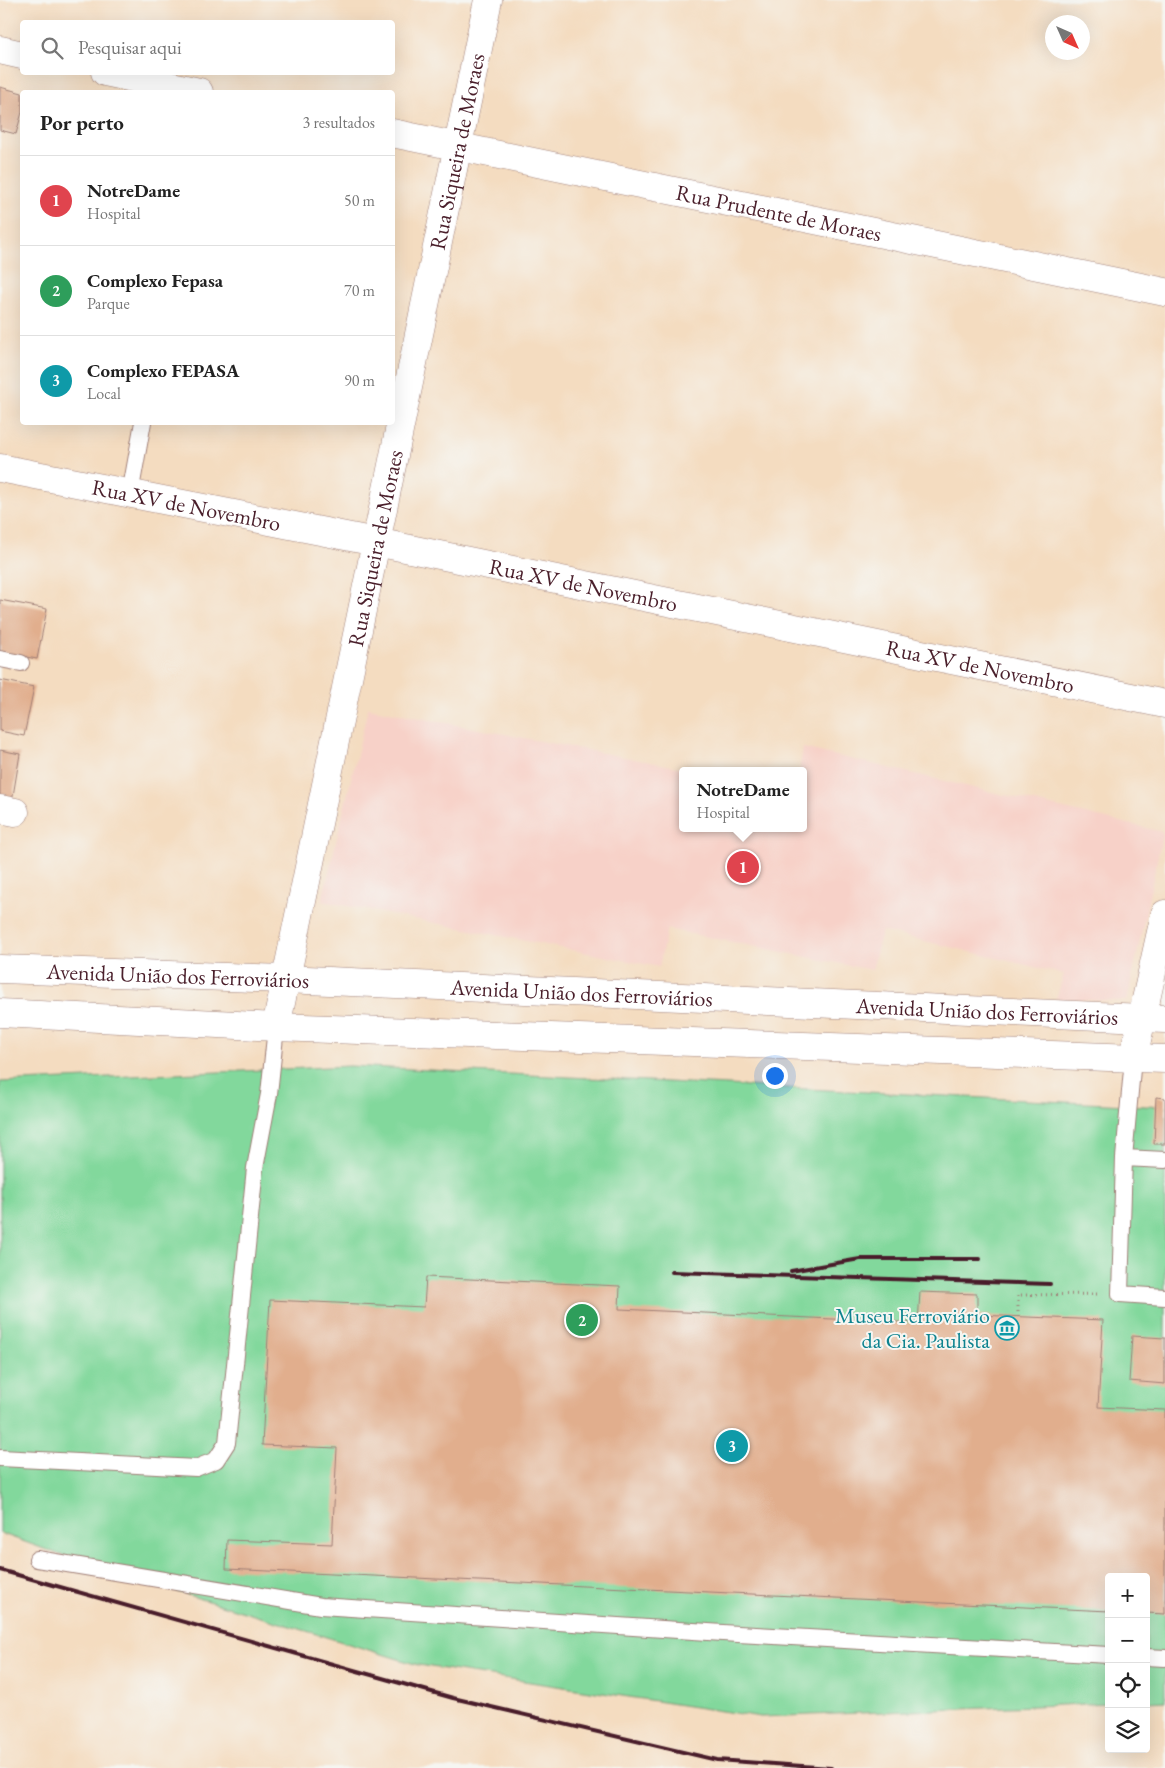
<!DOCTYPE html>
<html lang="pt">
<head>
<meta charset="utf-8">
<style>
	:root { --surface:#fff; --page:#f2f2f2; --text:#222; --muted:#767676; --line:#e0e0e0; --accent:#2563eb }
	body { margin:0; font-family:"EB Garamond",serif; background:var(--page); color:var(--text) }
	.controls { position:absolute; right:15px; bottom:15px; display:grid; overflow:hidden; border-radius:5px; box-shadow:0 5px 20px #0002 }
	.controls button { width:45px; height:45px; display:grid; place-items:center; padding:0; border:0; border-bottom:1px solid var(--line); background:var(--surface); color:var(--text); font:25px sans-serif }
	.compass { position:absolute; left:1045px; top:15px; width:45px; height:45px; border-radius:50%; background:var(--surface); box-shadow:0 5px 20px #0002; rotate:135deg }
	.you { position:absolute; left:774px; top:1075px; width:18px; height:18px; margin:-12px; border:4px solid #fff; border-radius:50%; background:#1a73e8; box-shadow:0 0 0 8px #1a73e833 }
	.badge { display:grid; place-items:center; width:32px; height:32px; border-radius:50%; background:var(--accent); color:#fff; font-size:16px; font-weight:700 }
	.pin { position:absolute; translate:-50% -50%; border:2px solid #fff; box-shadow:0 1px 5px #0006 }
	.popup { position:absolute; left:679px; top:767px; width:128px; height:65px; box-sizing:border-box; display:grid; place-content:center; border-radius:5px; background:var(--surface); filter:drop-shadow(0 1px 4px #0005); font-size:16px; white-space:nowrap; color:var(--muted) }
	.popup b { font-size:19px; color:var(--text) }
	.popup::after { content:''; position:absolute; left:50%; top:100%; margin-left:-10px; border:10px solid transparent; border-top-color:var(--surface) }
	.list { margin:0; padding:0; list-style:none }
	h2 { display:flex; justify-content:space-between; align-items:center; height:65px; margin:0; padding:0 20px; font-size:21px }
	h2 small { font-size:16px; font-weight:400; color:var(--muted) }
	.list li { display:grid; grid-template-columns:32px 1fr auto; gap:15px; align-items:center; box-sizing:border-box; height:90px; padding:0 20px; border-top:1px solid var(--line) }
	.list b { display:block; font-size:19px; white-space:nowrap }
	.list p { margin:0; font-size:16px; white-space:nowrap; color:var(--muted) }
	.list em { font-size:16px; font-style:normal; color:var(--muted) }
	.icon { flex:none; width:28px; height:28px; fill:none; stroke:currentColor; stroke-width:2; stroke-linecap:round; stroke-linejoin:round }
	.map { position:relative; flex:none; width:1165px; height:1768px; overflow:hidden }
	.search { position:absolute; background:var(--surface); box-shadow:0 5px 20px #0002; left:20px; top:20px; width:375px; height:55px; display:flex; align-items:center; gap:12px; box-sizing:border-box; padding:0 18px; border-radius:5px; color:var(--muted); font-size:19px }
	.panel { position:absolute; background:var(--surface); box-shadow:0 5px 20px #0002; left:20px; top:90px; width:375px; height:335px; border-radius:5px }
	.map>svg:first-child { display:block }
	.built { fill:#f7d1c8 }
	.green { fill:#82d89c; stroke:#667c64 }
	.building { fill:#e1ae8d }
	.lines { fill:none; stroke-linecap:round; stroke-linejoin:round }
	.lane-casing { stroke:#9f7e76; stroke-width:18 }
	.street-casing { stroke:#9f7e76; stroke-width:29 }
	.secondary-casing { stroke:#9f7e76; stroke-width:29 }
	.primary-casing { stroke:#9f7e76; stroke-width:29 }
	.path { stroke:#9f7e76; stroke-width:3; stroke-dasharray:1 4; stroke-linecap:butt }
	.lane { stroke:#fff; stroke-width:16 }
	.street { stroke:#fff; stroke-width:28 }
	.secondary { stroke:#fff; stroke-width:28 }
	.primary { stroke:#fff; stroke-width:28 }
	.rail { stroke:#4a1f2b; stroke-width:4 }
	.labels { text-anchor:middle; stroke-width:4; stroke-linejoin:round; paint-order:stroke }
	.street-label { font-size:22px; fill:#4a1f2b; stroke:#f6f6f2 }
	.culture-label { font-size:22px; fill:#0d838f; stroke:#f6f6f2; text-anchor:end }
</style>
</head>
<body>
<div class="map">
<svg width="1165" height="1768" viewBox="0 0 1165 1768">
	<rect width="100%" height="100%" fill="#f6f6f2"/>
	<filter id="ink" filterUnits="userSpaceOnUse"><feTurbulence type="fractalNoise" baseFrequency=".02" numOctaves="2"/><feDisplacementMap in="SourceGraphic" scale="10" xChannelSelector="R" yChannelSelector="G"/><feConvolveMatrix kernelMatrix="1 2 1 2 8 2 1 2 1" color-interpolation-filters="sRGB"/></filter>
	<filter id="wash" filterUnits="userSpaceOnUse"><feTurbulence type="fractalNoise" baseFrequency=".0096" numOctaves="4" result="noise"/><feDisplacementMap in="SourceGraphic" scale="20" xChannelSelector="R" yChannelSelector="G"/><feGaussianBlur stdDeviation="1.12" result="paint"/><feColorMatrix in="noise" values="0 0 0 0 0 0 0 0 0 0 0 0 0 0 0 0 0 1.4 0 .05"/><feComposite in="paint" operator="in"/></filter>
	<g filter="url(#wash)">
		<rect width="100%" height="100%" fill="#f4dcc0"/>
		<path class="built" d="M368,708L697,771H683V828H803V771H799L803,748L1163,832L1127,1001L1056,999L1064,974L882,931L872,970L667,929L659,967L322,901Z"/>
		<path class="green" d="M350,1066L1165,1107V1701L1146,1702V1577H1109V1703L761,1717L418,1665L83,1563L0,1533V1082Z"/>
		<g id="blocks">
			<path class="building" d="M0,87L22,93V112L16,134L0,130Z
				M0,600L47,609L37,659L0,652Z
				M0,680L34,687L24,736L0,731Z
				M0,750L20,754L12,802L0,800Z
				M1156,1097L1165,1098V1144H1154Z
				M426,1277L620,1286L619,1309L918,1323L920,1292L977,1294V1315L1103,1320L1098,1407L1165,1410V1614L1146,1613V1577H1109V1611L226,1569L227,1540L332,1544L337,1448L262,1445L270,1300L424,1307Z
				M1132,1336L1165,1338V1384L1129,1381Z"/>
		</g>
	</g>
	<g filter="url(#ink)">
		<use href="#blocks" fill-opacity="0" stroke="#9f7e76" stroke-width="1"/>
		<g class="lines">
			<g class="lane-casing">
				<path id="lane" d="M130,494L143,422
					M0,659L21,663
					M1133,1058L1124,1158L1120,1294L1165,1297
					M1124,1158L1165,1160
					M0,1458L196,1468L216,1460L227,1443L255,1168L269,1094L276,1027
					M37,1559L321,1606L738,1634L1109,1655
					M1146,1657L1165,1658"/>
			</g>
			<g class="street-casing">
				<g id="street">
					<path d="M0,50L22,55"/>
					<path d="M105,72L199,92"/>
					<path id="s1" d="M392,133L1165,292"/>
					<path id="s2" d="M0,468L376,542L1165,704"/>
					<path d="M0,809L15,812"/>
				</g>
			</g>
			<g class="secondary-casing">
				<g id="secondary">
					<path id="s3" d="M276,1027L488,0"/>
					<path d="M1133,1058L1165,914"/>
				</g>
			</g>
			<g class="primary-casing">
				<g id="primary">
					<path id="s4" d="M0,969L285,979L1165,1019"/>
					<path d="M0,1013L276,1027L1165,1059"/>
				</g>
			</g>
			<path class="path" d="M1018,1317V1295L1098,1294"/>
			<use href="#lane" class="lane"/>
			<use href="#street" class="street"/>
			<use href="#secondary" class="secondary"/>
			<use href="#primary" class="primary"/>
			<path class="rail" d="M791,1271L860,1259H980
				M672,1272L1050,1284
				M0,1570L453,1698L717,1760L831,1768"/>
		</g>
	</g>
	<defs>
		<g id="museum-ring" transform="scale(1.25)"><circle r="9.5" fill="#f6f6f2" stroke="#0f9aa8" stroke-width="1.5"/><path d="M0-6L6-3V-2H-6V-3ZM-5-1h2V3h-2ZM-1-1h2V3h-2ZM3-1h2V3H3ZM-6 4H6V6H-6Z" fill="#0f9aa8"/></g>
	</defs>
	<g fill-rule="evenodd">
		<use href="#museum-ring" x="1007" y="1328"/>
	</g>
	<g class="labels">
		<g class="street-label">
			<text dy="8" stroke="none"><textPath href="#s3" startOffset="894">Rua Siqueira de Moraes</textPath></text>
			<text dy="8" stroke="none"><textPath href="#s1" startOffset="395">Rua Prudente de Moraes</textPath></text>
			<text dy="8" stroke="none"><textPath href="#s2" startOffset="190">Rua XV de Novembro</textPath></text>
			<text dy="8" stroke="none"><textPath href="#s3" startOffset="489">Rua Siqueira de Moraes</textPath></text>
			<text dy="8" stroke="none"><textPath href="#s2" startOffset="595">Rua XV de Novembro</textPath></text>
			<text dy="8" stroke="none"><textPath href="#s2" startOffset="1000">Rua XV de Novembro</textPath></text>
			<text dy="8" stroke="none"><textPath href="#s4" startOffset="178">Avenida União dos Ferroviários</textPath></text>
			<text dy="8" stroke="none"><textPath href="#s4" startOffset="582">Avenida União dos Ferroviários</textPath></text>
			<text dy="8" stroke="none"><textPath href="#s4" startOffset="988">Avenida União dos Ferroviários</textPath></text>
		</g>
		<g class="culture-label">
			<text x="990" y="1323">Museu Ferroviário<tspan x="990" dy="25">da Cia. Paulista</tspan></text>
		</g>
	</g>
</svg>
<div class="controls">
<button>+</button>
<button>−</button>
<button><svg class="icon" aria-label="locate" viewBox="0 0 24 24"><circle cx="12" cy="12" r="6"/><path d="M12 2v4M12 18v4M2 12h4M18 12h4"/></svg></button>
<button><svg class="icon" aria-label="layers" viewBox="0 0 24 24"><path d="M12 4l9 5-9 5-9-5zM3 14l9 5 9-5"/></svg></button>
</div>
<svg class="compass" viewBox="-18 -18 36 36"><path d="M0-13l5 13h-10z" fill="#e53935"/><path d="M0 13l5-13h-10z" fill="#767676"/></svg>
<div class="you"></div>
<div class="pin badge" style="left:743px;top:867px;background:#e0444e">1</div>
<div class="popup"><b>NotreDame</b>Hospital</div>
<div class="pin badge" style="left:582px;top:1320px;background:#2e9e5b">2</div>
<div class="pin badge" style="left:732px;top:1446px;background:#0f9aa8">3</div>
<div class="search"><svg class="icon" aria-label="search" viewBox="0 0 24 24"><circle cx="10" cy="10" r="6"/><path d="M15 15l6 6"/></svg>Pesquisar aqui</div>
<section class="panel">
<h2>Por perto<small>3 resultados</small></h2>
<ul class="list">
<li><span class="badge" style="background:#e0444e">1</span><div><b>NotreDame</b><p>Hospital</p></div><em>50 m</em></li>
<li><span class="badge" style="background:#2e9e5b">2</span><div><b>Complexo Fepasa</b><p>Parque</p></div><em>70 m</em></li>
<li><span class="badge" style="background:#0f9aa8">3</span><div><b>Complexo FEPASA</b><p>Local</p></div><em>90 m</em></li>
</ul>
</section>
</div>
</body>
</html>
